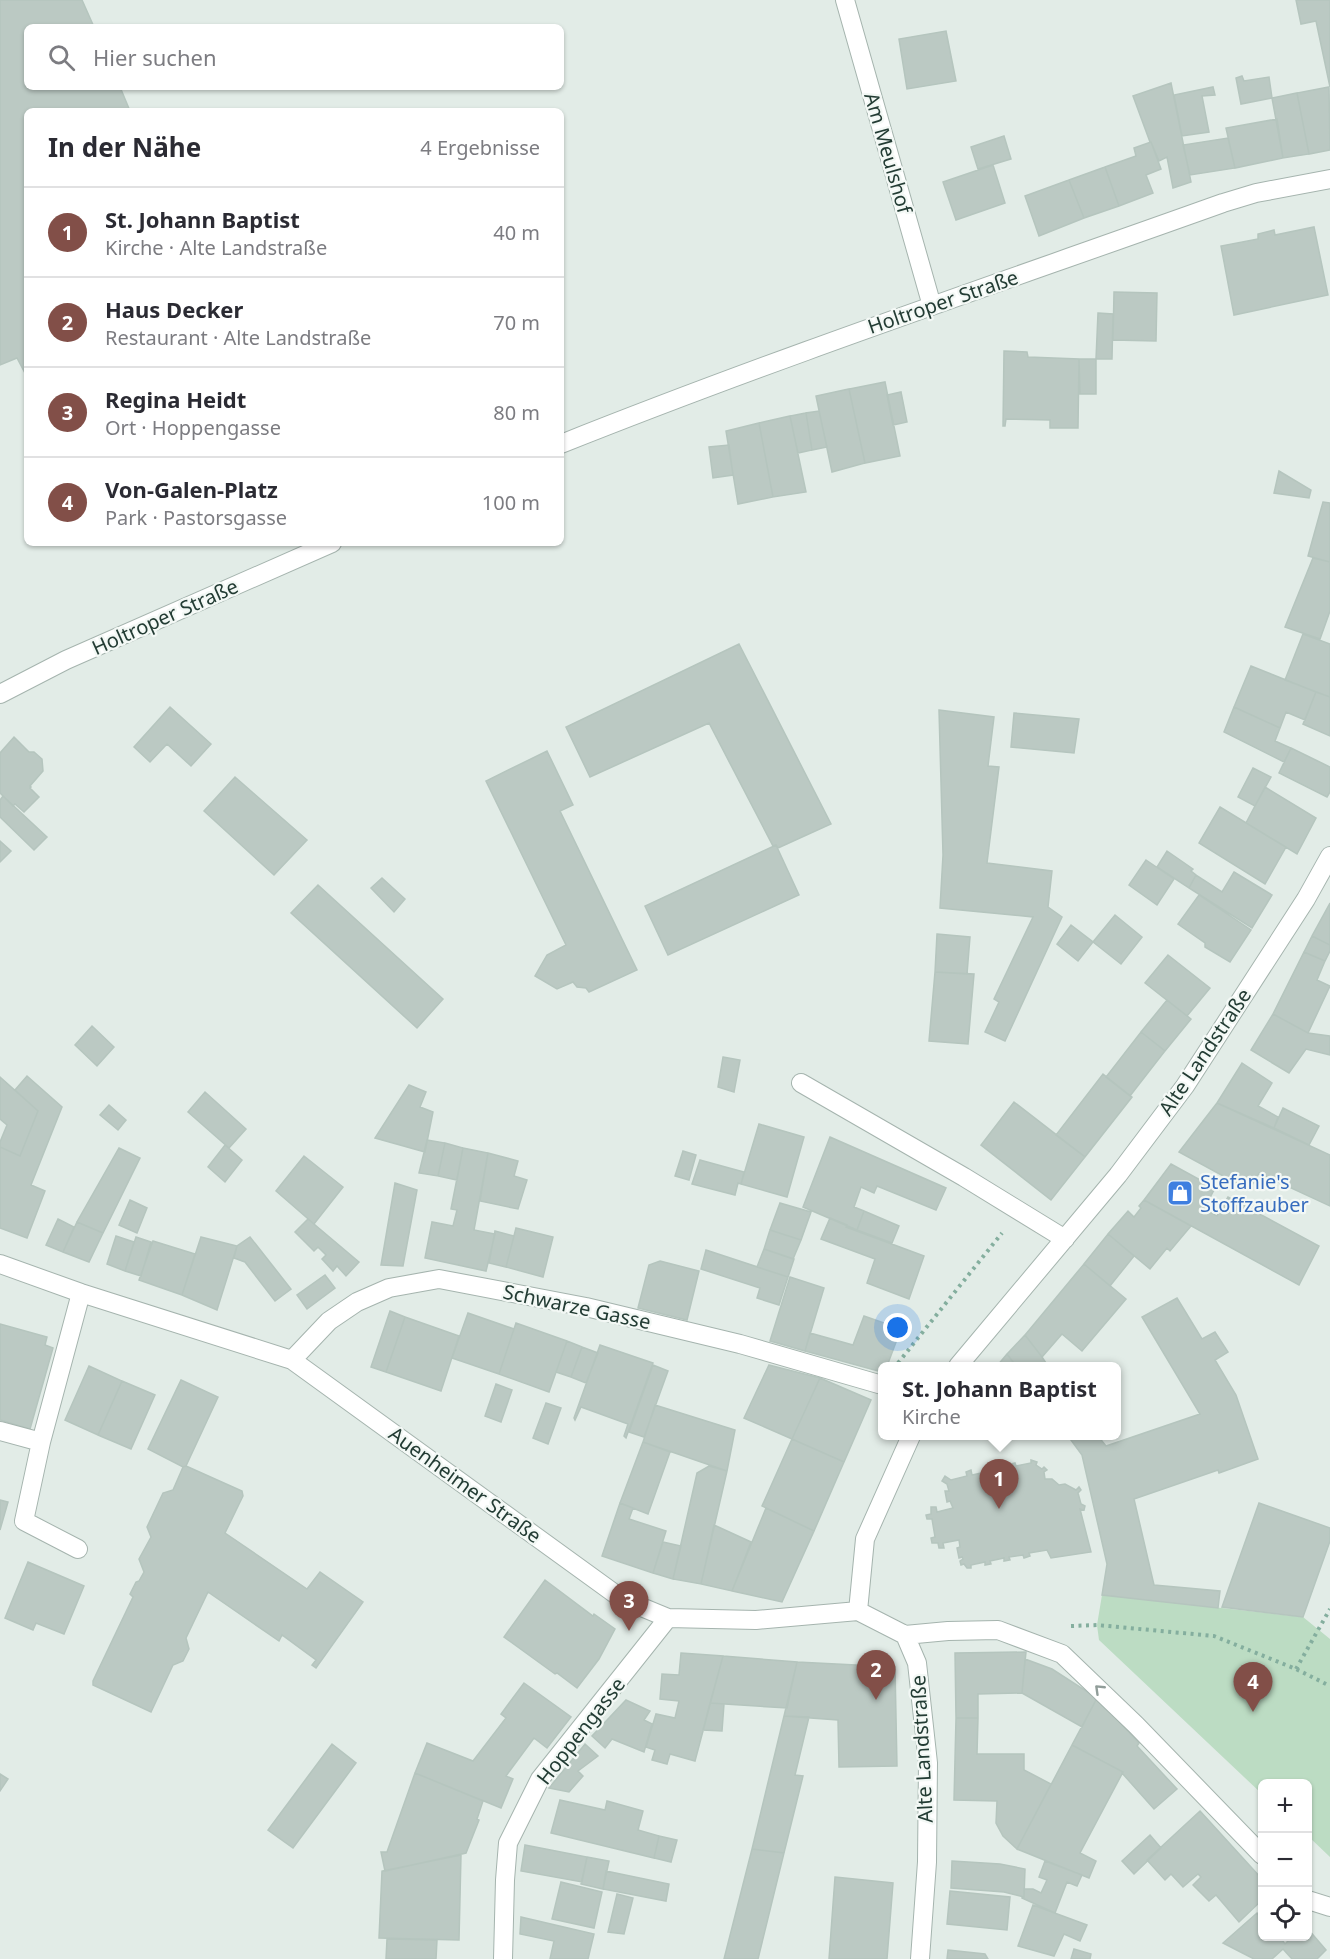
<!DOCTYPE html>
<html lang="de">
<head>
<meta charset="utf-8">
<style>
	:root { --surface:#fff; --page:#f7f7f7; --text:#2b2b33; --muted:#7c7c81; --line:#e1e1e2; --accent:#824f48 }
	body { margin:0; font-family:"Noto Sans",sans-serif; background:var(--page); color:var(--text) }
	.controls { position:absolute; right:18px; bottom:18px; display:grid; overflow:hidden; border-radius:9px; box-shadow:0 2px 4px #0004 }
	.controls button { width:54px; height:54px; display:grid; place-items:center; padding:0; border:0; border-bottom:2px solid var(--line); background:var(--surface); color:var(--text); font:30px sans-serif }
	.you { position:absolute; left:898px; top:1328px; width:21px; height:21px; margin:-15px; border:4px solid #fff; border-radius:50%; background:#1a73e8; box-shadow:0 0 0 9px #1a73e833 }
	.badge { display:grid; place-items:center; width:39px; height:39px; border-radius:50%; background:var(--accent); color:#fff; font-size:20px; font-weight:700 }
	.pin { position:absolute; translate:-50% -50px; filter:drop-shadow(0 2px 3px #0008) }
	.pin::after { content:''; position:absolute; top:32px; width:21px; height:18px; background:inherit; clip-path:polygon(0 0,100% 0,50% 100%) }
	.popup { position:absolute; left:878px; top:1362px; width:243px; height:78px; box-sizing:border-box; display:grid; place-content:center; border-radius:9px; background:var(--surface); filter:drop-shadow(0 2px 4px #0005); font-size:20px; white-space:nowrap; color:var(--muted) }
	.popup b { font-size:22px; color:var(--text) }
	.popup::after { content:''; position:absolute; left:50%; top:100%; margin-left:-12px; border:12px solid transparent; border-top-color:var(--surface) }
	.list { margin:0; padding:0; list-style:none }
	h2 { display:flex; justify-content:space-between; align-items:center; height:78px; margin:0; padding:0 24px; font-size:26px }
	h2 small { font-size:20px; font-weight:400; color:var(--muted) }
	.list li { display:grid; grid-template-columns:39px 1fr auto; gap:18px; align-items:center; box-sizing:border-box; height:90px; padding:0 24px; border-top:2px solid var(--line) }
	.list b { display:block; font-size:22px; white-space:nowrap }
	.list p { margin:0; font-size:20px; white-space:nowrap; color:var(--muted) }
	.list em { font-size:20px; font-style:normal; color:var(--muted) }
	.icon { flex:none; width:33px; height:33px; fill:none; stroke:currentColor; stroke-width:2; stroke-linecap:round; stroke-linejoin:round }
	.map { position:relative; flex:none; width:1330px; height:1959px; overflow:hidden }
	.search { position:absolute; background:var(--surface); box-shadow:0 2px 4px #0004; left:24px; top:24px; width:540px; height:66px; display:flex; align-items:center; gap:15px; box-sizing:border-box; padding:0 21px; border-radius:9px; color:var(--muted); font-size:22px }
	.panel { position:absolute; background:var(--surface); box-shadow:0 2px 4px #0004; left:24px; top:108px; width:540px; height:438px; border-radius:9px }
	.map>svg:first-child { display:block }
	.green { fill:#bcdcc3 }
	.building { fill:#bbc9c3; stroke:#b5c5be; stroke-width:1.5 }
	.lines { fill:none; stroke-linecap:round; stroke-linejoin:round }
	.minor-casing { stroke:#a5b4ae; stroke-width:20 }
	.path { stroke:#84ae9e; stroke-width:4; stroke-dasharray:3 4.5; stroke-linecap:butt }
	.minor { stroke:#fff; stroke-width:18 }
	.oneway { stroke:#919e9a }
	.labels { text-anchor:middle; stroke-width:4.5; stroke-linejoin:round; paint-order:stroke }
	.street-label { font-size:20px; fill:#233c34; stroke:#f3f8f5 }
	.shop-label { font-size:20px; fill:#366cbe; stroke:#f3f8f5; text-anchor:start }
</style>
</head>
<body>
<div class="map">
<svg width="1330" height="1959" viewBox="0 0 1330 1959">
	<rect width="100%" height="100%" fill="#e2ece7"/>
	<path class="green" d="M1102,1595L1303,1617L1330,1639V1857L1308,1836V1784H1262V1794L1099,1640L1097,1625Z"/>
	<path class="building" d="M0,0H82L94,27H27V87H120L130,111H27V377L17,358L0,365Z
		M1296,0H1330V87L1316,21L1301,24Z
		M946,31L956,81L907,89L899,39Z
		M1242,76L1244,81L1269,77L1272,98L1241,104L1236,78Z
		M1171,83L1191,182L1173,188L1167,157L1159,161L1151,142H1150L1133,96Z
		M1213,87L1215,95L1202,96L1209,132L1182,136L1174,95Z
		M1329,87L1330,150L1309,154L1297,93Z
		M1297,93L1309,154L1283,158L1272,98Z
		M1277,119L1283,158L1235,168L1226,128Z
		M1004,136L1011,159L978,169L971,147Z
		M1228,138L1235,168L1190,175L1183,145Z
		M1151,142L1161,169L1146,175L1153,193L1119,206L1105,167L1136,156L1134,148Z
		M993,165L1005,203L956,220L943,182Z
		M1105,167L1119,206L1084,218L1069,180Z
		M1069,180L1084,218L1039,236L1025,196Z
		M1314,227L1328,295L1234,315L1221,246L1258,239V234L1274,230L1275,235Z
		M1114,292L1157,293L1156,341L1113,340Z
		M1098,313L1113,314L1112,359H1096Z
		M1004,351L1027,352L1028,357L1079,359L1078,428H1050V420L1006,419L1005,426H1003Z
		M1079,359H1096V394H1080Z
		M885,382L900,456L865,463L849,389Z
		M849,389L865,463L832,472L816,396Z
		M901,392L907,422L893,425L887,395Z
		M819,411L827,447L812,450L806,413Z
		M806,413L812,450L798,453L790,416Z
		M790,416L806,492L773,497L759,423Z
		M759,423L773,497L738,504L726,431Z
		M729,445L733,475L713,478L709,447Z
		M1279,471L1311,490L1309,498L1274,493Z
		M1323,502L1330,503V562L1308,556Z
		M1313,558L1330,562V611L1320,639L1285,627Z
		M1303,634L1330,644V697L1285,680Z
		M739,644L831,824L778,848L776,845L773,846L709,723L590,777L566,727Z
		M1251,666L1316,692L1305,720L1286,712L1280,728L1234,707Z
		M1316,692L1330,697V736L1303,724Z
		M170,707L211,744L191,766L167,744L150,762L134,747Z
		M1234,707L1280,728L1275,741L1291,748L1284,762L1224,732Z
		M939,710L994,717L988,766L999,767L987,863L1052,871L1048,907L1062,917L1005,1041L985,1032L999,1002L994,999L1033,917L940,908L943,855Z
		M1014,713L1079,719L1074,753L1011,747Z
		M14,737L29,752H34L42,759L43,771L30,786L31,787L30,788L39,797L24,812L15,804L13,806L0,793V753Z
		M1291,748L1330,767V792L1327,797L1279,773Z
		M547,751L573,805L560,811L637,970L589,992L586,988L577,987L573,982L557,989L535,976L547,955L566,945L486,781Z
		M1253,768L1271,777L1255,806L1238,797Z
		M235,777L307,840L274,875L204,811Z
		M1265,787L1316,818L1297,854L1246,823Z
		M3,796L47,837L34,850L0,817V800Z
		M1220,807L1286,847L1265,884L1199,843Z
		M0,841L11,851L0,862Z
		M776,845L799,895L668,955L645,906Z
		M1167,851L1193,869L1191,871L1196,875L1189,888L1157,867Z
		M1146,860L1174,879L1157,905L1129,885Z
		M1234,872L1272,895L1252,928L1189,888L1196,875L1222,892Z
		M382,878L405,899L394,912L371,888Z
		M318,885L443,999L417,1028L291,913Z
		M1199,895L1251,930L1230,962L1205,947V943L1178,924Z
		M1330,903V945L1312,936Z
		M1115,915L1142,937L1121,964L1093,942Z
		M1071,925L1093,942L1078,961L1057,944Z
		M937,934L970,937L967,974L935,972Z
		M1312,936L1330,945V951L1325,961L1304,952Z
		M1304,952L1325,961L1317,980L1330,986L1308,1033L1273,1014Z
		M1168,955L1210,988L1187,1016L1145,983Z
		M935,972L974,974L968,1044L929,1041Z
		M1167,1000L1191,1019L1165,1051L1141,1032Z
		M1273,1014L1308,1033L1330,1036V1055L1306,1049L1289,1073L1251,1050Z
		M92,1026L114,1047L97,1066L75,1045Z
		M1141,1032L1165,1051L1130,1096L1106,1077Z
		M723,1057L740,1060L734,1092L718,1087Z
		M1242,1063L1272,1083L1258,1106L1278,1117L1274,1128L1217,1103Z
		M1103,1074L1132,1097L1085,1157L1056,1135Z
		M27,1076L62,1107L31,1185L45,1191L27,1238L0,1228V1147L20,1156L38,1111L15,1090Z
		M0,1077L38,1111L20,1156L0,1147V1142L7,1125L0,1119Z
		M409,1085L426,1092L420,1107L433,1112L425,1152L375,1138Z
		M205,1092L246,1129L229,1148L188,1112Z
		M1014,1102L1085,1157L1051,1200L981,1145Z
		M1217,1103L1330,1155V1206L1259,1173L1249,1190L1179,1152Z
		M109,1105L126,1120L118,1130L100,1115Z
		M1283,1108L1319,1126L1309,1145L1274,1128Z
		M759,1124L804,1137L787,1197L741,1184Z
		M830,1137L946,1188L936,1210L877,1186L874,1193L861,1187L854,1207L864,1211L857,1230L803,1207Z
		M427,1140L445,1143L438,1176L419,1173Z
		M445,1143L463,1148L457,1180L438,1176Z
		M225,1145L242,1160L225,1182L208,1167Z
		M119,1148L140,1158L103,1233L77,1222Z
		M463,1148L488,1153L474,1230L495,1234L486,1271L425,1258L432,1222L453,1226L457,1210L451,1209Z
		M683,1151L696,1155L689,1180L675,1176Z
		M488,1153L518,1161L514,1176L527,1180L518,1209L480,1201Z
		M304,1156L343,1187L314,1224L276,1191Z
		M700,1160L744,1172L741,1184L738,1183L735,1195L692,1184Z
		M1171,1164L1215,1188L1204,1209L1217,1216L1228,1197L1319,1246L1299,1285L1144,1200Z
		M395,1183L417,1190L403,1266L381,1265Z
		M130,1200L147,1208L137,1233L119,1225Z
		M1144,1200L1191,1226L1170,1251L1167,1248L1150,1269L1108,1234L1128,1211L1134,1217L1141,1208L1139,1206Z
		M780,1203L811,1212L801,1240L770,1230Z
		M864,1211L899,1226L892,1243L857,1230Z
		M830,1218L847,1225L846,1227L924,1256L909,1299L867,1283L875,1259L821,1239Z
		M58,1219L74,1227L63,1252L46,1245Z
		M308,1219L359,1262L346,1276L337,1266L333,1271L322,1259L326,1255L318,1247L314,1251L295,1232Z
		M77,1222L103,1233L89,1262L63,1252Z
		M516,1228L553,1237L543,1277L506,1267Z
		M770,1230L801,1240L793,1259L764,1249Z
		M495,1231L514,1236L506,1267L489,1263Z
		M1108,1234L1134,1256L1110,1286L1084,1264Z
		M116,1236L134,1242L125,1271L107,1264Z
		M136,1237L151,1242L141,1276L125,1271Z
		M201,1237L237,1246L217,1310L182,1295Z
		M250,1237L291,1289L275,1301L245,1262L234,1258L237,1246Z
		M153,1241L195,1254L182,1295L139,1280Z
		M764,1249L794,1259L788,1277L757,1267Z
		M706,1250L788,1277L779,1305L757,1298L760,1288L701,1269Z
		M660,1261L699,1271L687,1320L638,1308L649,1265Z
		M1084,1264L1126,1299L1082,1351L1062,1334L1042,1357L1025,1335Z
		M325,1275L335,1288L307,1309L297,1295Z
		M790,1277L824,1288L805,1351L770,1341Z
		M1177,1298L1202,1339L1215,1332L1228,1352L1215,1360L1236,1395L1258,1459L1219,1473L1218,1470L1134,1499L1154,1585L1220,1591L1218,1608L1102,1595L1107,1564L1082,1455L1068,1436H1098L1106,1446L1200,1414L1142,1317Z
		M390,1311L405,1317L386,1372L371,1367Z
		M468,1313L514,1329L499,1374L452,1358Z
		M864,1316L901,1329L887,1366H882V1372L805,1351L810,1333L853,1345Z
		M405,1317L459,1336L441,1391L386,1372Z
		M516,1323L567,1341L549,1392L499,1374Z
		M0,1324L47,1337L45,1345L53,1348L30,1429L0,1420Z
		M1025,1335L1042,1357L1048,1366H1016L1007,1354Z
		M567,1341L582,1347L571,1377L556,1372Z
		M600,1345L653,1363L626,1438L624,1436L628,1424L581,1407L575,1420L574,1418Z
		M582,1347L598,1353L586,1383L571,1377Z
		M1007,1354L1016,1366H997Z
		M653,1365L668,1371L644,1437L629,1432Z
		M769,1365L820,1378L792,1439L744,1418Z
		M89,1366L122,1381L98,1435L65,1420Z
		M820,1378L871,1400L844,1462L792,1439Z
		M181,1380L218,1397L186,1466L183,1467L148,1449Z
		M122,1381L155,1395L131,1449L98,1435Z
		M496,1384L512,1390L501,1422L485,1416Z
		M546,1403L561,1408L548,1444L533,1438Z
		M655,1405L735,1430L727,1471L643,1442Z
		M792,1439L844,1462L814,1531L762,1506Z
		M643,1442L670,1452L648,1514L620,1503Z
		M1031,1460L1037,1462L1036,1465L1042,1469L1044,1467L1047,1470L1044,1472L1045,1479H1052L1059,1485L1065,1484L1076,1490L1079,1487L1081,1490L1078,1493L1081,1504L1085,1506L1084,1510L1080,1509L1091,1552L1051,1558L1047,1550L1029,1553L1030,1556L1024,1558L1023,1555L1009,1557L1010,1560L1004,1561V1558L990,1561L991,1564L985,1565V1562L971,1565V1568H967L964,1564L961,1565L960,1561L963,1559L962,1557L959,1558L957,1548L960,1547L959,1540L943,1543L944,1548H939L938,1543H932L931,1538L935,1537L932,1519H927L926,1515L931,1514V1507H936L937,1512L953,1508L950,1501L947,1502L945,1491H949L947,1484L942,1481L945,1476L951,1480L967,1476L966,1472L971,1470L972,1475L986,1472L985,1467L991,1466V1471L1008,1467L1011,1464L1015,1463L1016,1466L1031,1463Z
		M186,1466L242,1491L243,1496L225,1533L307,1589L320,1572L363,1602L316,1668L312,1665L316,1660L282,1635L279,1641L208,1592L186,1638L189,1649L183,1661L173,1665L151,1712L93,1685V1681L133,1597L130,1594L136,1582L139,1581L144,1572L139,1559L151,1537L147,1527L163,1493L173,1490L183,1467Z
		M709,1466L727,1471L701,1584L673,1579L697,1473Z
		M0,1500L8,1502L0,1530Z
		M620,1503L633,1508L629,1519L666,1531L653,1573L602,1556Z
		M1259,1503L1330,1528V1541L1303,1617L1222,1607Z
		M766,1508L814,1531L782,1602L732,1591Z
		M714,1525L751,1542L732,1591L701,1584Z
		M663,1542L681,1546L673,1579L653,1573Z
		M28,1562L84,1586L64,1634L36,1623L33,1630L5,1618Z
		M545,1580L593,1616L594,1614L615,1629L599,1659L577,1688L557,1673L555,1674L504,1637Z
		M1026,1652L1022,1693L978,1694V1718H956L955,1653Z
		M681,1653L723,1656L695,1761L670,1754L667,1764L652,1760L655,1750L646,1747L656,1714L675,1718L679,1701L660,1699L662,1674L679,1675Z
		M723,1656L797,1662L787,1708L710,1703Z
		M1025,1659L1052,1669L1097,1698L1082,1727L1022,1693Z
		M797,1662L895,1667L897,1766L839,1767L838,1720L784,1716Z
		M524,1683L571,1717L547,1748L534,1738L506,1776L513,1779L501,1808L415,1773L427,1743L473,1761L506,1718L501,1714Z
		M1097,1698L1139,1743L1137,1746L1177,1789L1154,1809L1122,1773L1123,1772L1072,1745Z
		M626,1700L650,1711L644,1720L652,1724L644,1752L612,1739L605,1748L592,1736Z
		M710,1703L724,1704L722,1731L703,1730Z
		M784,1716L809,1717L795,1775L803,1776L784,1853L752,1849Z
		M956,1718H978L977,1754H1024V1770L1051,1784L1017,1849L1003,1836L996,1823L997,1801L954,1800Z
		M332,1744L356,1763L293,1848L268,1830Z
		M585,1744L598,1756L578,1771L583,1776L569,1792L549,1788Z
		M1072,1745L1123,1772L1080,1853L1096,1861L1089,1878L1017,1849Z
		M415,1773L483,1801L477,1819L479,1820L466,1853L385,1871L381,1852H387Z
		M0,1774L8,1779L0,1791Z
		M560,1800L605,1810L607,1801L643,1811L638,1830L659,1836L654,1858L551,1833Z
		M1200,1811L1262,1879V1900L1239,1922L1216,1895L1209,1901L1193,1885L1201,1877L1198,1874L1183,1887L1171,1874L1165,1880L1147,1860Z
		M1150,1835L1161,1848L1134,1874L1122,1861Z
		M659,1836L677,1840L671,1862L654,1858Z
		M525,1845L587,1857L582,1882L521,1871Z
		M752,1849L784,1853L758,1959H724Z
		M461,1855L459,1940L379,1938L382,1871Z
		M587,1857L609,1861L603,1889L581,1884Z
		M952,1861L1000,1864L1025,1869L1024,1897L1004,1892L951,1888Z
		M1045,1861L1082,1875L1077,1886L1067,1882L1055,1913L1022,1898V1897H1024V1889H1033L1041,1893L1047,1880L1039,1877Z
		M606,1871L669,1884L666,1901L603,1889Z
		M835,1877L893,1883L887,1959H829Z
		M561,1882L602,1892L594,1928L552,1919Z
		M950,1891L1010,1897L1007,1930L947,1924Z
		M617,1894L633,1898L624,1934L608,1932Z
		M1033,1905L1087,1925L1080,1941L1064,1934L1054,1956L1018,1946Z
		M1257,1913L1262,1919V1936H1279L1285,1944L1293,1936H1308V1929L1326,1950L1317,1959H1292L1283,1949L1272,1959H1254L1223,1943Z
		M521,1917L594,1934L588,1959H550L554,1941L520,1934Z
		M387,1939L437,1940L436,1959H386Z
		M1074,1949L1091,1954L1090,1959H1071Z
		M948,1950L985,1954L988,1959H947Z"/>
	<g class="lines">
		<g class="minor-casing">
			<path id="minor" d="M845,0L932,306
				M561,444C779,357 1002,282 1223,203L1256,193L1330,179
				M0,694L66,660L332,543
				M801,1083L964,1177L1065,1239
				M0,1264L81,1293L292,1360L622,1599L668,1618L756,1620L858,1611
				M292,1360L329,1321L357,1302L389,1288L439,1279L586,1307L740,1344L882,1385
				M958,1366L1118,1175L1185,1086L1306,899L1330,856
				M0,1431L41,1442
				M78,1549L24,1521L41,1442L81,1293
				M858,1611L905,1635L917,1663L928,1763L927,1862L920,1959
				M858,1611L865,1539L911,1436
				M905,1635L948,1631L998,1630L1062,1654L1136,1725L1262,1855
				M1308,1900L1330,1907
				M503,1959L505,1880L508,1843L540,1779L668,1618"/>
		</g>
		<path class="path" d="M898,1363L1002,1233
			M1071,1626L1097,1625L1214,1636L1296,1669L1330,1686
			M1296,1669L1330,1609"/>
		<use href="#minor" class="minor"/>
	</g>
	<defs><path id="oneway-chevron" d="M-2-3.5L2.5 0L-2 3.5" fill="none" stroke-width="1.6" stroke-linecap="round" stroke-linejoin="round" transform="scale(1.5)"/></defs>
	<use class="oneway" href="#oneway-chevron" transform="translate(1099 1689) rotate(-136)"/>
	<defs>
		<g id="shop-square" transform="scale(1.35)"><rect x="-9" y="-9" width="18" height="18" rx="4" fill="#3f7fe0" stroke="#f3f8f5"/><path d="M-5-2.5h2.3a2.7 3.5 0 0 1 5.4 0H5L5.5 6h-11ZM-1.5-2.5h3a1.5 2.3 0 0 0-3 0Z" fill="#fff"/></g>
	</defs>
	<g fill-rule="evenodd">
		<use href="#shop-square" x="1180" y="1193"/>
	</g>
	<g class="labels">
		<g class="street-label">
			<text transform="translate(888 153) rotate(74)" y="7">Am Meulshof</text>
			<text transform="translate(943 302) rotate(-19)" y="7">Holtroper Straße</text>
			<text transform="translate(165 617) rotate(-24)" y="7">Holtroper Straße</text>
			<text transform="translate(1205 1052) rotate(-56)" y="7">Alte Landstraße</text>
			<text transform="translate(577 1307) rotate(12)" y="7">Schwarze Gasse</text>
			<text transform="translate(465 1485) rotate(36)" y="7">Auenheimer Straße</text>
			<text transform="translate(581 1731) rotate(-52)" y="7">Hoppengasse</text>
			<text transform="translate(922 1749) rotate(-93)" y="7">Alte Landstraße</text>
		</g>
		<g class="shop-label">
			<text x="1200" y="1189">Stefanie's<tspan x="1200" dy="23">Stoffzauber</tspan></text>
		</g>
	</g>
</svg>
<div class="controls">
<button>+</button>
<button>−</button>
<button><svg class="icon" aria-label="locate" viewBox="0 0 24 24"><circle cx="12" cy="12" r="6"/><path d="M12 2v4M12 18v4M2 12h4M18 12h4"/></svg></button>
</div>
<div class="you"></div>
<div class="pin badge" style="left:999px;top:1509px">1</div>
<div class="popup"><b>St. Johann Baptist</b>Kirche</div>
<div class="pin badge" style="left:876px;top:1700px">2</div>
<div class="pin badge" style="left:629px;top:1631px">3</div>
<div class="pin badge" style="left:1253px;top:1712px">4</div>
<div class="search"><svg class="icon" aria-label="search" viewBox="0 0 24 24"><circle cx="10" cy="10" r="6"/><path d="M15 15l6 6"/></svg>Hier suchen</div>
<section class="panel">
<h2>In der Nähe<small>4 Ergebnisse</small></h2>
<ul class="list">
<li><span class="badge">1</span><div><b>St. Johann Baptist</b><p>Kirche · Alte Landstraße</p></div><em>40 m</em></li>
<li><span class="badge">2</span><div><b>Haus Decker</b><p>Restaurant · Alte Landstraße</p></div><em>70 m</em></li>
<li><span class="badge">3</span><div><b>Regina Heidt</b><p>Ort · Hoppengasse</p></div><em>80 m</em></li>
<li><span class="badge">4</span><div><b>Von-Galen-Platz</b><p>Park · Pastorsgasse</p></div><em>100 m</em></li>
</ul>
</section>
</div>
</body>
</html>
